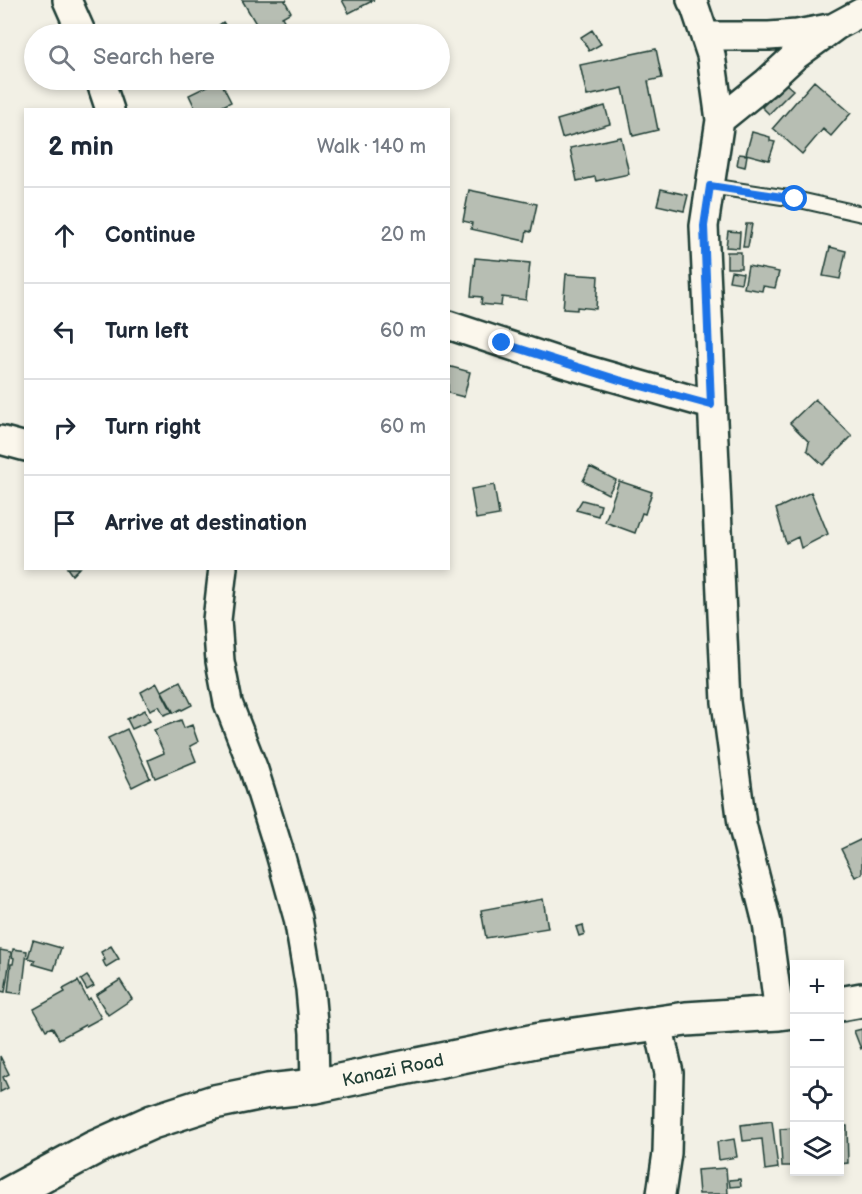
<!DOCTYPE html>
<html lang="en">
<head>
<meta charset="utf-8">
<style>
	:root { --surface:#fff; --page:#f6f6f7; --text:#1f2937; --muted:#747a83; --line:#e0e1e3 }
	body { margin:0; font-family:"Balsamiq Sans",sans-serif; background:var(--page); color:var(--text) }
	.controls { position:absolute; right:18px; bottom:18px; display:grid; overflow:hidden; border-radius:0px; box-shadow:0 3px 9px #0003 }
	.controls button { width:54px; height:54px; display:grid; place-items:center; padding:0; border:0; border-bottom:2px solid var(--line); background:var(--surface); color:var(--text); font:30px sans-serif }
	.stop { position:absolute; width:18px; height:18px; margin:-14px; border:4px solid #1a73e8; border-radius:50%; background:#fff }
	.stop.end { background:#1a73e8; border-color:#fff; box-shadow:0 2px 6px #0008 }
	.list { margin:0; padding:0; list-style:none }
	h2 { display:flex; justify-content:space-between; align-items:center; height:78px; margin:0; padding:0 24px; font-size:26px }
	h2 small { font-size:20px; font-weight:400; color:var(--muted) }
	.list li { display:grid; grid-template-columns:39px 1fr auto; gap:18px; align-items:center; box-sizing:border-box; height:96px; padding:0 24px; border-top:2px solid var(--line) }
	.list b { display:block; font-size:22px; white-space:nowrap }
	.list em { font-size:20px; font-style:normal; color:var(--muted) }
	.icon { flex:none; width:33px; height:33px; fill:none; stroke:currentColor; stroke-width:2; stroke-linecap:round; stroke-linejoin:round }
	.map { position:relative; flex:none; width:862px; height:1194px; overflow:hidden }
	.search { position:absolute; background:var(--surface); box-shadow:0 3px 9px #0003; left:24px; top:24px; width:426px; height:66px; display:flex; align-items:center; gap:15px; box-sizing:border-box; padding:0 21px; border-radius:33px; color:var(--muted); font-size:22px }
	.panel { position:absolute; background:var(--surface); box-shadow:0 3px 9px #0003; left:24px; top:108px; width:426px; height:462px; border-radius:0px }
	.map>svg:first-child { display:block }
	.building { fill:#b7beb3; stroke:#1f3d34; stroke-width:1.5 }
	.lines { fill:none; stroke-linecap:round; stroke-linejoin:round }
	.lane-casing { stroke:#1f3d34; stroke-width:18 }
	.street-casing { stroke:#1f3d34; stroke-width:32 }
	.secondary-casing { stroke:#1f3d34; stroke-width:38 }
	.lane { stroke:#fbf7ec; stroke-width:14 }
	.street { stroke:#fbf7ec; stroke-width:27 }
	.secondary { stroke:#fbf7ec; stroke-width:33 }
	.route { stroke:#1a73e8; stroke-width:8 }
	.labels { text-anchor:middle; stroke-width:4.5; stroke-linejoin:round; paint-order:stroke }
	.street-label { font-size:18px; fill:#1f3d34; stroke:#fbf7ec }
</style>
</head>
<body>
<div class="map">
<svg width="862" height="1194" viewBox="0 0 862 1194">
	<rect width="100%" height="100%" fill="#f2f0e5"/>
	<filter id="ink" filterUnits="userSpaceOnUse"><feTurbulence type="fractalNoise" baseFrequency=".0167" numOctaves="2"/><feDisplacementMap in="SourceGraphic" scale="12" xChannelSelector="R" yChannelSelector="G"/><feConvolveMatrix kernelMatrix="1 2 1 2 8 2 1 2 1" color-interpolation-filters="sRGB"/></filter>
	<g filter="url(#ink)">
		<path class="building" d="M242,0H287L285,1L291,12L282,17L286,24L269,34L264,26L259,29Z
			M342,0H374L349,13Z
			M223,22L231,34H213L211,31Z
			M592,30L601,44L589,51L581,37Z
			M656,49L662,78L648,81L658,130L633,136L623,88L587,96L580,65Z
			M220,80L231,102L215,110H196L189,95Z
			M814,81L851,113L831,136L823,129L802,154L773,128Z
			M786,84L793,90L769,114L762,107Z
			M605,106L610,124L562,138L557,120Z
			M752,132L770,137V141L775,142L769,160L746,154Z
			M621,137L629,174L596,181L595,177L577,181L570,148Z
			M739,154L747,155L745,167L737,165Z
			M661,189L688,195L684,211L657,205Z
			M469,190L537,204L531,232L527,231L525,241L471,229L472,223L463,221Z
			M746,224H752L748,247H743Z
			M728,231L740,232L739,248L726,247Z
			M830,247L846,251L840,279L823,276Z
			M727,252H741V268H727Z
			M475,258L530,263L526,300L502,297L501,306L481,304L482,297L471,296Z
			M748,266L779,272L775,288L763,286L762,291L744,288Z
			M731,271L743,273L741,283L729,281Z
			M566,274L598,276L596,309L577,307V310L563,309Z
			M448,366L470,372L464,397L448,393Z
			M815,399L852,436L823,465L807,450L809,442L790,423Z
			M590,467L616,480L608,494L583,481Z
			M619,481L652,492L645,514L642,513L635,533L605,522Z
			M494,485L499,515L476,519L471,489Z
			M811,492L828,534L801,548L798,537L786,543L776,509Z
			M582,500L601,505L598,516L576,510Z
			M67,568H79L72,575Z
			M180,681L192,705L182,710L181,709L174,713L162,691Z
			M157,683L172,712L164,715L159,706L150,710L141,692Z
			M145,710L150,721L132,729L127,719Z
			M181,720L184,728L192,725L198,742L190,746L196,761L155,778L148,760L164,753L154,730Z
			M127,729L150,778L132,787L108,738Z
			M862,839V874L855,877L841,849Z
			M543,899L548,928L486,938L481,910Z
			M583,925L585,934L579,936L576,927Z
			M33,940L61,948L54,970L33,964L35,960L28,958Z
			M111,946L119,959L106,967L103,961L105,960L101,952Z
			M13,949L27,951L22,994L8,992L11,964H13L14,958L12,957Z
			M0,950L11,952L5,992L0,991Z
			M87,976L94,986L87,990L81,980Z
			M120,980L132,999L108,1015L96,995Z
			M78,981L88,1000L90,998L101,1018L86,1026L85,1025L59,1039L52,1027L46,1030L34,1009L65,992L63,989Z
			M862,1029V1048L861,1049L854,1031Z
			M0,1056L9,1074L3,1077L8,1088L0,1092Z
			M772,1121L778,1168L765,1170L762,1139L743,1141L741,1125Z
			M840,1126H847L848,1163L840,1164Z
			M794,1128V1166H782L780,1129Z
			M734,1139L737,1157L719,1160L717,1142Z
			M726,1168L728,1194H699L697,1170Z
			M740,1179L741,1186L730,1187L729,1180Z"/>
		<g class="lines">
			<g class="lane-casing">
				<path id="lane" d="M710,186L795,199L862,214"/>
			</g>
			<g class="street-casing">
				<path id="street" d="M67,0L82,34
					M691,0L695,7L711,55L720,120L704,226L726,702L742,824L767,923L779,1013
					M706,36H769L797,34L829,28
					M100,80L110,110
					M720,120L767,82L795,56L836,26L862,12
					M448,325L563,363L711,405
					M0,440L26,447
					M223,568L217,620L220,661L228,703L254,770L279,850L298,918L310,989L314,1033L315,1086
					M658,1024L669,1073L667,1153L661,1194"/>
			</g>
			<g class="secondary-casing">
				<path id="secondary" d="M840,1004L862,1000
					M9,1194L94,1148L152,1122L214,1102L268,1091L315,1086L540,1040L686,1019L779,1013L794,1011"/>
			</g>
			<use href="#lane" class="lane"/>
			<use href="#street" class="street"/>
			<use href="#secondary" class="secondary"/>
		</g>
	</g>
	<g class="lines" filter="url(#ink)">
		<path class="route" d="M502,343L619,380L711,405L704,226L710,186L795,199"/>
	</g>
	<g class="labels">
		<g class="street-label">
			<text transform="translate(393 1070) rotate(-12)" y="6">Kanazi Road</text>
		</g>
	</g>
</svg>
<div class="controls">
<button>+</button>
<button>−</button>
<button><svg class="icon" aria-label="locate" viewBox="0 0 24 24"><circle cx="12" cy="12" r="6"/><path d="M12 2v4M12 18v4M2 12h4M18 12h4"/></svg></button>
<button><svg class="icon" aria-label="layers" viewBox="0 0 24 24"><path d="M12 4l9 5-9 5-9-5zM3 14l9 5 9-5"/></svg></button>
</div>
<div class="stop" style="left:795px;top:199px"></div>
<div class="stop end" style="left:502px;top:343px"></div>
<div class="search"><svg class="icon" aria-label="search" viewBox="0 0 24 24"><circle cx="10" cy="10" r="6"/><path d="M15 15l6 6"/></svg>Search here</div>
<section class="panel">
<h2>2 min<small>Walk · 140 m</small></h2>
<ul class="list">
<li><svg class="icon" aria-label="ahead" viewBox="0 0 24 24"><path d="M12 20V5M6 11l6-6 6 6"/></svg><div><b>Continue</b></div><em>20 m</em></li>
<li><svg class="icon" aria-label="left" viewBox="0 0 24 24"><path d="M17 20v-9H6M10 6l-5 5 5 5"/></svg><div><b>Turn left</b></div><em>60 m</em></li>
<li><svg class="icon" aria-label="right" viewBox="0 0 24 24"><path d="M7 20v-9h11M14 6l5 5-5 5"/></svg><div><b>Turn right</b></div><em>60 m</em></li>
<li><svg class="icon" aria-label="arrive" viewBox="0 0 24 24"><path d="M6 21V4h12l-3 4 3 4H6"/></svg><div><b>Arrive at destination</b></div></li>
</ul>
</section>
</div>
</body>
</html>
